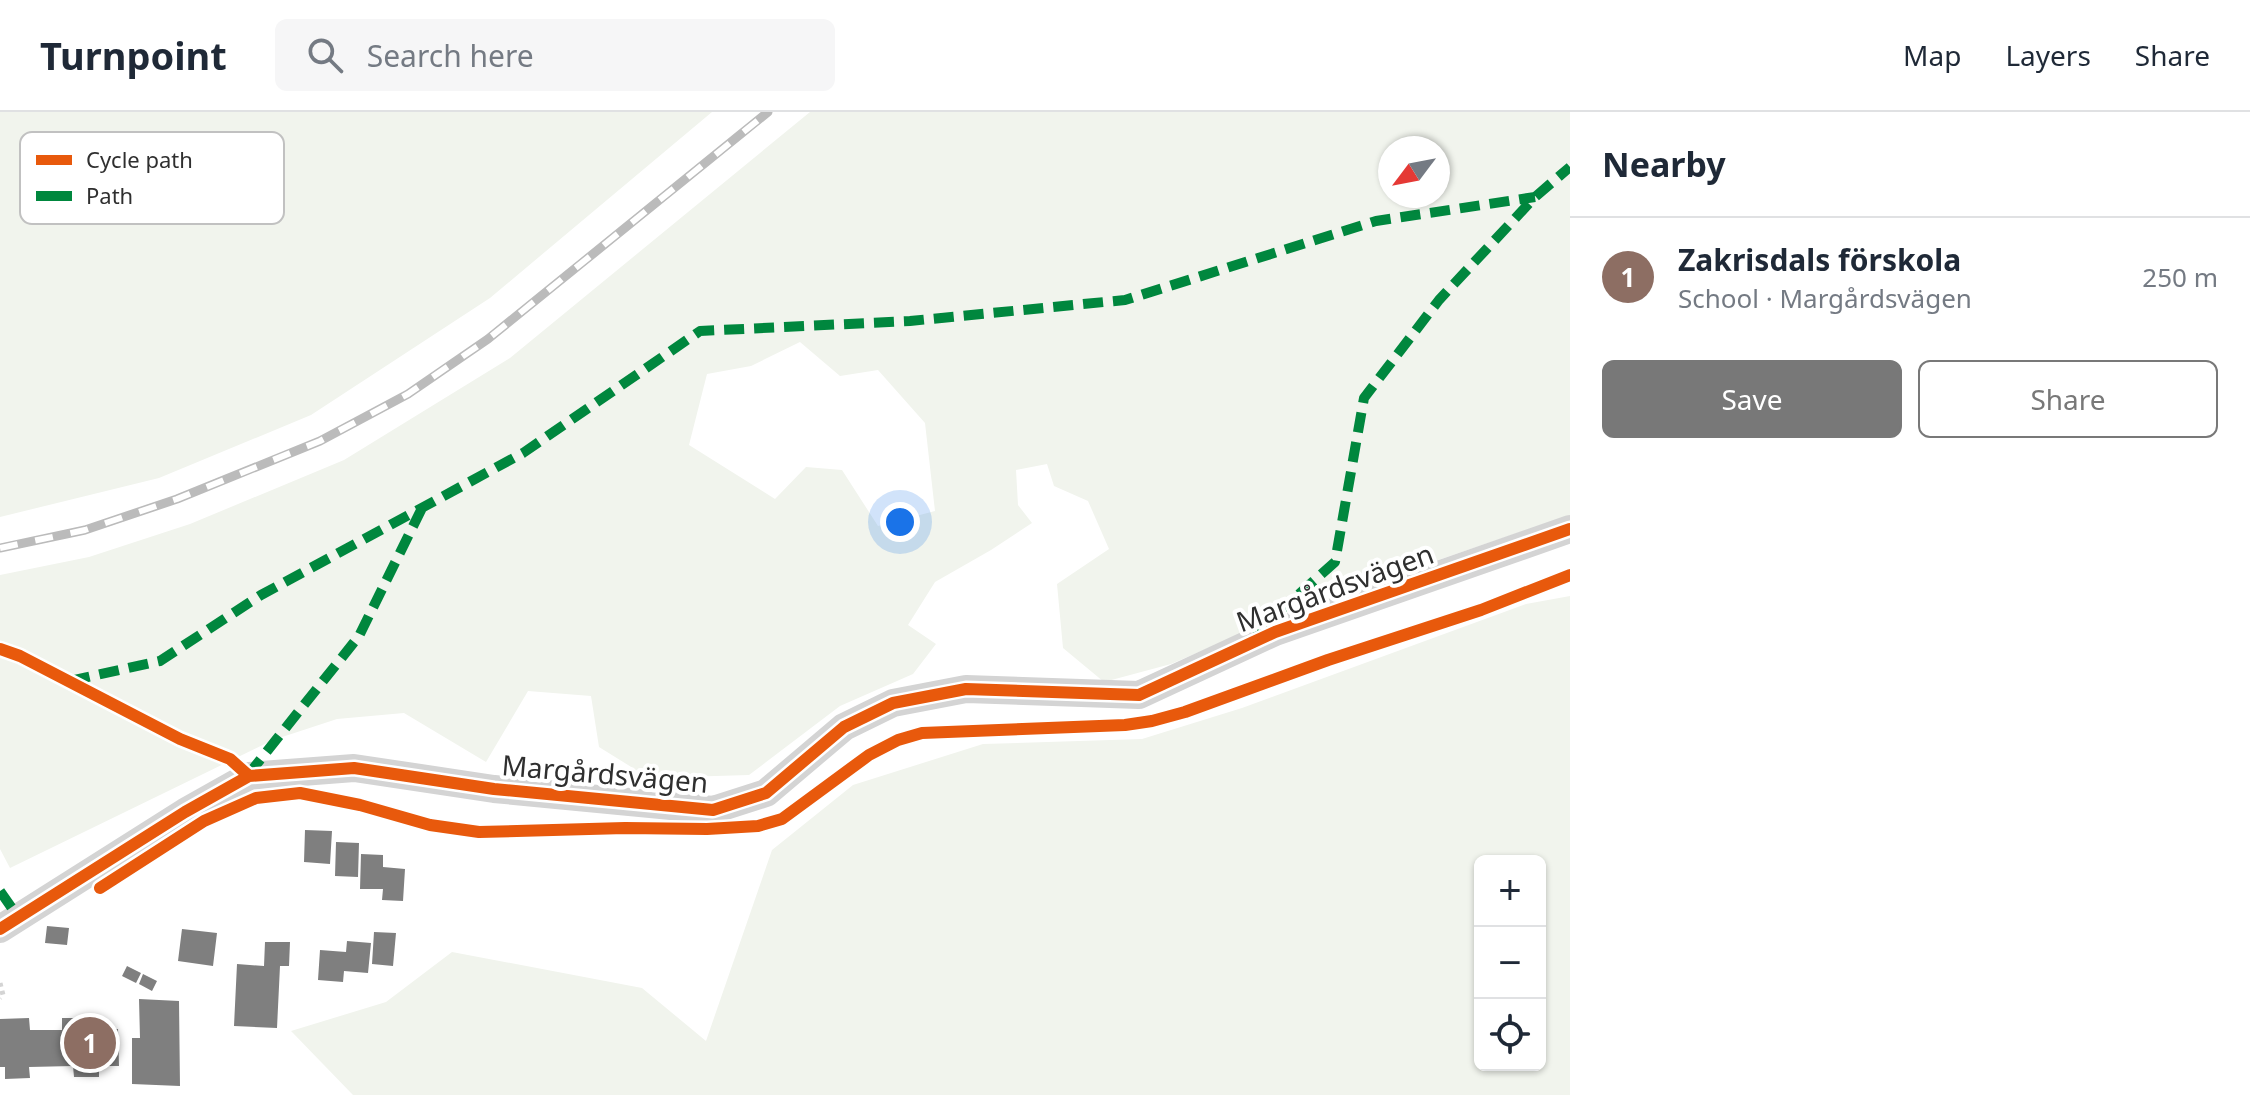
<!DOCTYPE html>
<html lang="en">
<head>
<meta charset="utf-8">
<style>
	:root { --surface:#fff; --page:#f6f6f7; --text:#1f2937; --muted:#747a83; --line:#e0e1e3; --accent:#787878 }
	body { margin:0; font-family:"Noto Sans",sans-serif; background:var(--page); color:var(--text) }
	.controls { position:absolute; right:24px; bottom:24px; display:grid; overflow:hidden; border-radius:12px; box-shadow:0 2px 6px #0004 }
	.controls button { width:72px; height:72px; display:grid; place-items:center; padding:0; border:0; border-bottom:2px solid var(--line); background:var(--surface); color:var(--text); font:40px sans-serif }
	.compass { position:absolute; left:1378px; top:24px; width:72px; height:72px; border-radius:50%; background:var(--surface); box-shadow:0 2px 6px #0004; rotate:238deg }
	.you { position:absolute; left:900px; top:410px; width:28px; height:28px; margin:-20px; border:6px solid #fff; border-radius:50%; background:#1a73e8; box-shadow:0 0 0 12px #1a73e833 }
	.badge { display:grid; place-items:center; width:52px; height:52px; border-radius:50%; background:var(--accent); color:#fff; font-size:26px; font-weight:700 }
	.pin { position:absolute; translate:-50% -50%; border:4px solid #fff; box-shadow:0 2px 8px #0006 }
	.list { margin:0; padding:0; list-style:none }
	h2 { display:flex; justify-content:space-between; align-items:center; height:104px; margin:0; padding:0 32px; font-size:34px }
	h2 small { font-size:26px; font-weight:400; color:var(--muted) }
	.list li { display:grid; grid-template-columns:52px 1fr auto; gap:24px; align-items:center; box-sizing:border-box; height:120px; padding:0 32px; border-top:2px solid var(--line) }
	.list b { display:block; font-size:30px; white-space:nowrap }
	.list p { margin:0; font-size:26px; white-space:nowrap; color:var(--muted) }
	.list em { font-size:26px; font-style:normal; color:var(--muted) }
	.actions { display:flex; gap:16px; padding:24px 32px }
	.actions a { flex:1; padding:18px 0; border:2px solid var(--accent); border-radius:12px; text-align:center; font-size:28px; color:var(--accent) }
	.actions .main { background:var(--accent); color:#fff }
	.icon { flex:none; width:44px; height:44px; fill:none; stroke:currentColor; stroke-width:2; stroke-linecap:round; stroke-linejoin:round }
	.map { position:relative; flex:none; width:1570px; height:983px; overflow:hidden }
	header { display:flex; align-items:center; gap:48px; box-sizing:border-box; height:112px; padding:0 40px; background:var(--surface); border-bottom:2px solid var(--line) }
	header strong { font-size:38px }
	nav { display:flex; gap:44px; margin-inline-start:auto; font-size:28px }
	.search { width:560px; height:72px; background:var(--page); display:flex; align-items:center; gap:20px; box-sizing:border-box; padding:0 28px; border-radius:12px; color:var(--muted); font-size:30px }
	main { display:flex }
	aside { flex:1; background:var(--surface) }
	.map>svg:first-child { display:block }
	.green { fill:#f1f4ed; fill-rule:evenodd }
	.building { fill:#7f7f7f }
	.lines { fill:none; stroke-linecap:round; stroke-linejoin:round }
	.path { stroke:#d4d4d4; stroke-width:5; stroke-dasharray:4 4; stroke-linecap:butt }
	.minor { stroke:#d4d4d4; stroke-width:28 }
	.rail-casing { stroke:#bbb; stroke-width:9 }
	.rail { stroke:#fff; stroke-width:6; stroke-dasharray:18; stroke-linecap:butt }
	.quiet { stroke:#00873e; stroke-width:10; stroke-dasharray:20 10; stroke-linecap:butt }
	.cycleway-casing { stroke:#fff; stroke-width:17 }
	.cycleway { stroke:#e8590c; stroke-width:12 }
	.labels { text-anchor:middle; stroke-width:8; stroke-linejoin:round; paint-order:stroke }
	.street-label { font-size:28px; fill:#2f2f2f; stroke:#fff }
	.key { fill:#fff; stroke:#c1c1c1; stroke-width:2 }
	.key-label { font-size:22px; fill:#2f2f2f }
</style>
</head>
<body>
<header>
<strong>Turnpoint</strong>
<div class="search"><svg class="icon" aria-label="search" viewBox="0 0 24 24"><circle cx="10" cy="10" r="6"/><path d="M15 15l6 6"/></svg>Search here</div>
<nav><a>Map</a><a>Layers</a><a>Share</a></nav>
</header>
<main>
<div class="map">
<svg width="1570" height="983" viewBox="0 0 1570 983">
	<rect width="100%" height="100%" fill="#fff"/>
	<path class="green" d="M0,0H712L490,186L311,303L159,366L0,405Z
		M810,0H1570V403L1315,490L1171,552L1104,570L1063,536L1057,472L1109,437L1088,389L1054,374L1047,352L1016,358L1018,393L1032,411L991,438L935,470L908,513L936,532L913,562L840,594L749,663L649,666L599,635L591,584L528,579L486,650L404,601L337,607L273,628L10,756L0,737V463L89,445L190,412L344,348L510,246ZM1390,36H1438V84H1390ZM800,230L840,264L878,258L925,311L935,399L878,414L842,358L806,355L775,387L689,333L707,262L751,254Z
		M1570,484V983H353L291,919L386,890L452,840L642,876L706,929L772,738L853,673L983,632L1142,627L1242,596L1526,492ZM1540,749V953H1480V749Z"/>
	<path class="building" d="M305,718L332,719L330,752L304,750Z
		M336,730L359,731L358,765L335,764Z
		M361,742L383,743V755L405,757L403,789L382,788L383,777H360Z
		M47,814L69,816L67,833L45,831Z
		M182,817L217,821L213,854L178,849Z
		M374,820L396,821L393,854L372,852Z
		M347,829L371,831L368,861L344,859L343,870L318,868L320,838L346,840Z
		M265,830H290L289,854H280L277,916L234,914L237,852L264,854Z
		M127,854L141,861L136,871L122,864Z
		M143,862L157,869L152,879L139,872Z
		M139,887L179,889L180,974L132,972V926H140Z
		M29,906L30,918H62V906H98L99,917H118L119,954H99V965H74L73,954L29,955L30,966L5,967V955H0V907Z"/>
	<g class="lines">
		<path class="path" d="M0,871L3,883L0,886"/>
		<path class="minor" d="M0,817L185,700L249,664L354,656L494,677L713,698L766,681L844,615L893,591L966,577L1139,583L1275,520L1570,417"/>
		<g class="rail-casing">
			<path id="rail" d="M0,436L85,418L177,387L320,329L408,282L488,227L768,0"/>
		</g>
		<use href="#rail" class="rail"/>
		<path class="quiet" d="M1254,522L1335,450L1364,286L1439,188L1535,85L1570,55
			M70,569L160,549L261,483L523,341L700,219L910,209L1125,188L1376,109L1535,85
			M248,663L359,524L422,396
			M0,779L18,805"/>
		<g class="cycleway-casing">
			<path id="cycleway" d="M0,537L20,544L180,627L230,647L249,664
				M100,776L204,709L256,686L300,681L360,693L430,713L479,720L625,716L707,717L758,714L782,707L869,643L898,628L922,621L1125,613L1152,609L1185,600L1328,548L1481,498L1570,463
				M0,817L185,700L249,664L354,656L494,677L713,698L766,681L844,615L893,591L966,577L1139,583L1275,520L1570,417"/>
		</g>
		<use href="#cycleway" class="cycleway"/>
	</g>
	<g class="labels">
		<g class="street-label">
			<text transform="translate(1335 476) rotate(-20)" y="10">Margårdsvägen</text>
			<text transform="translate(605 662) rotate(5)" y="10">Margårdsvägen</text>
		</g>
	</g>
	<rect x="20" y="20" width="264" height="92" rx="12" class="key"/>
	<rect x="36" y="43" width="36" height="10" fill="#e8590c"/>
	<rect x="36" y="79" width="36" height="10" fill="#00873e"/>
	<g class="key-label">
		<text x="86" y="56">Cycle path</text>
		<text x="86" y="92">Path</text>
	</g>
</svg>
<div class="controls">
<button>+</button>
<button>−</button>
<button><svg class="icon" aria-label="locate" viewBox="0 0 24 24"><circle cx="12" cy="12" r="6"/><path d="M12 2v4M12 18v4M2 12h4M18 12h4"/></svg></button>
</div>
<svg class="compass" viewBox="-18 -18 36 36"><path d="M0-13l5 13h-10z" fill="#e53935"/><path d="M0 13l5-13h-10z" fill="#747a83"/></svg>
<div class="you"></div>
<div class="pin badge" style="left:90px;top:931px;background:#8d6e63">1</div>
</div>
<aside>
<h2>Nearby<small></small></h2>
<ul class="list">
<li><span class="badge" style="background:#8d6e63">1</span><div><b>Zakrisdals förskola</b><p>School · Margårdsvägen</p></div><em>250 m</em></li>
</ul>
<div class="actions"><a class="main">Save</a><a>Share</a></div>
</aside>
</main>
</body>
</html>
